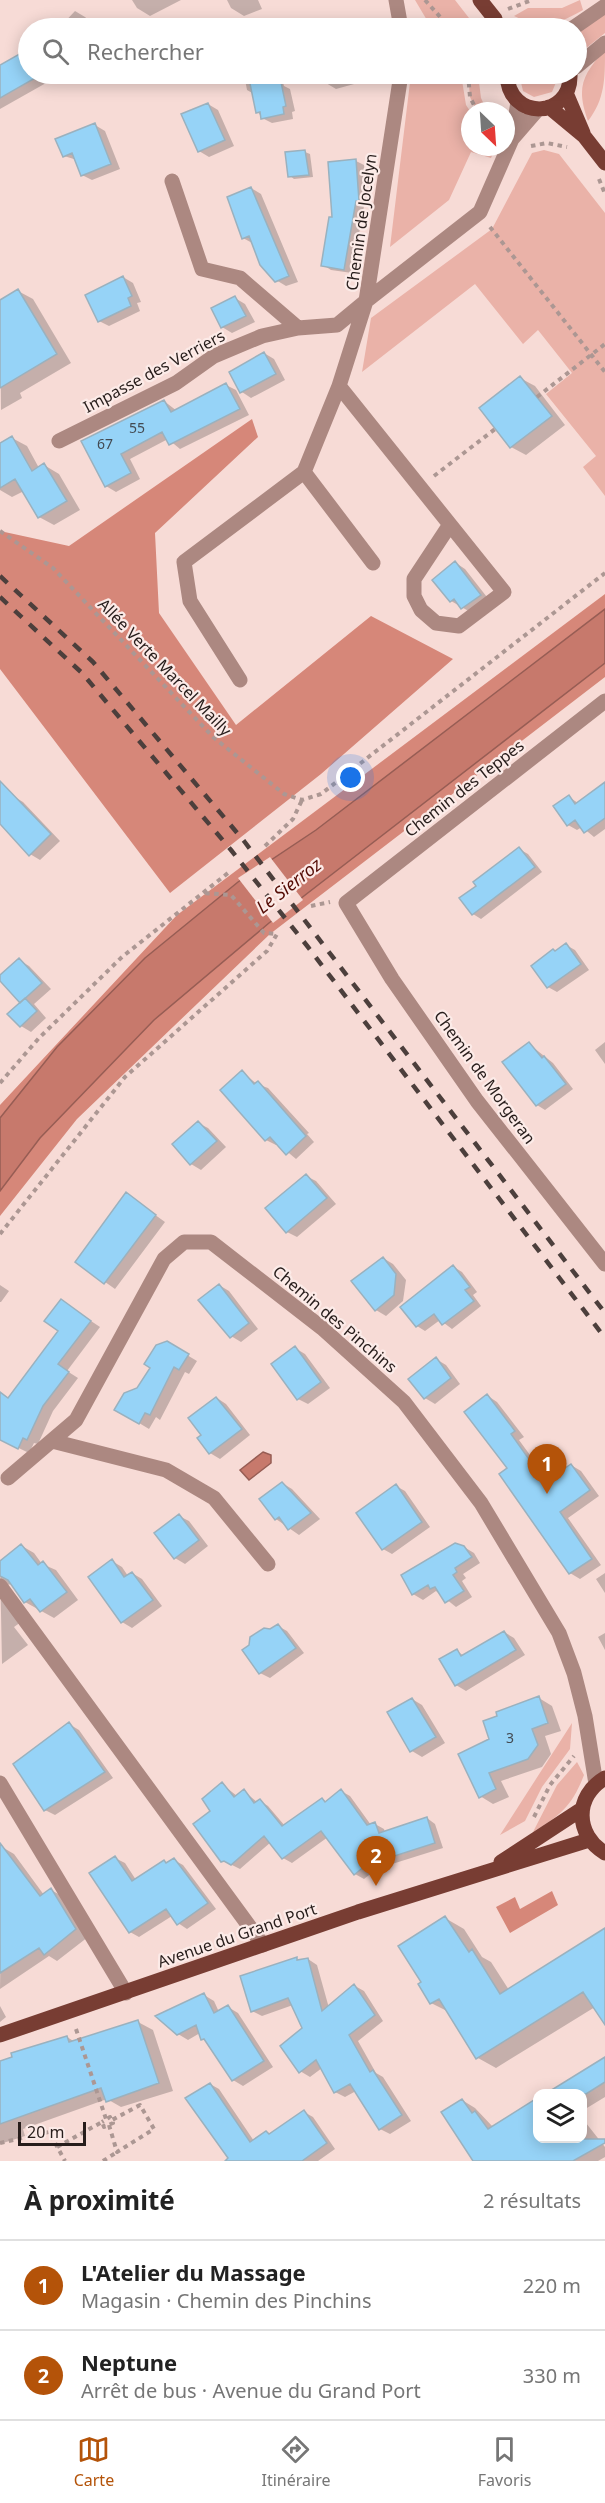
<!DOCTYPE html>
<html lang="fr">
<head>
<meta charset="utf-8">
<style>
	:root { --surface:#fff; --page:#f6f6f6; --text:#222; --muted:#767676; --line:#e0e0e0; --accent:#b45309 }
	body { margin:0; font-family:"Noto Sans",sans-serif; background:var(--page); color:var(--text) }
	.controls { position:absolute; right:18px; bottom:18px; display:grid; overflow:hidden; border-radius:12px; box-shadow:0 3px 15px #0003 }
	.controls button { width:54px; height:54px; display:grid; place-items:center; padding:0; border:0; border-bottom:2px solid var(--line); background:var(--surface); color:var(--text); font:30px sans-serif }
	.compass { position:absolute; left:461px; top:102px; width:54px; height:54px; border-radius:50%; background:var(--surface); box-shadow:0 3px 15px #0003; rotate:155deg }
	.scale { position:absolute; left:18px; bottom:15px; width:68px; box-sizing:border-box; padding-left:6px; border:3px solid #271d1b; border-top:0; font-size:16px; line-height:21px; white-space:nowrap; color:#271d1b; -webkit-text-stroke:4px #fcebe8; paint-order:stroke }
	.you { position:absolute; left:351px; top:778px; width:21px; height:21px; margin:-15px; border:4px solid #fff; border-radius:50%; background:#1a73e8; box-shadow:0 0 0 9px #1a73e833 }
	.badge { display:grid; place-items:center; width:39px; height:39px; border-radius:50%; background:var(--accent); color:#fff; font-size:20px; font-weight:700 }
	.pin { position:absolute; translate:-50% -50px; filter:drop-shadow(0 2px 3px #0008) }
	.pin::after { content:''; position:absolute; top:32px; width:21px; height:18px; background:inherit; clip-path:polygon(0 0,100% 0,50% 100%) }
	.list { margin:0; padding:0; list-style:none }
	h2 { display:flex; justify-content:space-between; align-items:center; height:78px; margin:0; padding:0 24px; font-size:26px }
	h2 small { font-size:20px; font-weight:400; color:var(--muted) }
	.list li { display:grid; grid-template-columns:39px 1fr auto; gap:18px; align-items:center; box-sizing:border-box; height:90px; padding:0 24px; border-top:2px solid var(--line) }
	.list b { display:block; font-size:22px; white-space:nowrap }
	.list p { margin:0; font-size:20px; white-space:nowrap; color:var(--muted) }
	.list em { font-size:20px; font-style:normal; color:var(--muted) }
	.icon { flex:none; width:33px; height:33px; fill:none; stroke:currentColor; stroke-width:2; stroke-linecap:round; stroke-linejoin:round }
	.map { position:relative; flex:none; width:605px; height:2161px; overflow:hidden }
	.search { position:absolute; background:var(--surface); box-shadow:0 3px 15px #0003; left:18px; right:18px; top:18px; height:66px; display:flex; align-items:center; gap:15px; box-sizing:border-box; padding:0 21px; border-radius:33px; color:var(--muted); font-size:22px }
	.sheet { height:258px; background:var(--surface) }
	nav { display:flex; justify-content:space-around; align-items:center; box-sizing:border-box; height:84px; border-top:2px solid var(--line); background:var(--surface); font-size:16px; color:var(--muted) }
	nav a { display:grid; justify-items:center; gap:3px }
	nav .on { color:var(--accent) }
	.map>svg:first-child { display:block }
	.green { fill:#eab2a8 }
	.forest { fill:#d68779 }
	.water { fill:#c7796c; stroke:#975d54; stroke-width:1.5 }
	.pier { fill:#f7dbd6 }
	.shadow { fill:#0003 }
	.building { fill:#96d3f7; stroke:#9ab1be; stroke-width:1.5 }
	.lines { fill:none; stroke-linecap:round; stroke-linejoin:round }
	.path { stroke:#ac9793; stroke-width:4; stroke-dasharray:4.5 4.5; stroke-linecap:butt }
	.minor { stroke:#ac8881; stroke-width:15 }
	.major { stroke:#783d33; stroke-width:15 }
	.rail { stroke:#4c3f3c; stroke-width:4.5; stroke-dasharray:10 10; stroke-linecap:butt }
	.labels { text-anchor:middle; stroke-width:4.5; stroke-linejoin:round; paint-order:stroke }
	.number-label { font-size:14px; fill:#434a52 }
	.street-label { font-size:16px; fill:#271d1b; stroke:#fcebe8 }
	.water-label { font-size:18px; font-style:italic; fill:#540c05; stroke:#fcebe8 }
</style>
</head>
<body>
<div class="map">
<svg width="605" height="2161" viewBox="0 0 605 2161">
	<rect width="100%" height="100%" fill="#f7dbd6"/>
	<path class="green" d="M415,0H455L476,27L429,28L431,27Z
		M580,0L583,10C555,26 543,29 514,16L528,8H562Z
		M605,12V33L580,53L577,49L576,34Z
		M605,50C605,79 605,99 588,121C576,88 582,75 605,50Z
		M411,74H461L466,105L470,111V147H496L491,158L471,152L449,200L390,247Z
		M468,74H478L481,98L487,111H477L470,97Z
		M519,74H557V80L552,92L534,97L523,91Z
		M544,150L559,154L605,213V496L583,467L596,456L546,394L572,373L538,330L523,344L475,284L362,372L371,318L492,229L532,153Z
		M572,1723L570,1749L542,1787L525,1821L500,1835Z
		M577,1762L584,1775C572,1806 561,1815 533,1832L557,1785Z"/>
	<path class="forest" d="M252,419L258,437L155,533L159,613L236,725L371,616L453,659L321,774L170,893L0,669V531L69,546Z
		M605,594V677L270,934L77,1119L0,1216V1105L177,915Z
		M552,1891L558,1905L510,1933L496,1907L515,1897L520,1909Z"/>
	<path class="water" d="M605,609V663L269,923L154,1020L40,1138L0,1191V1118L57,1047L145,958L238,882L316,830Z
		M263,1452L271,1455V1463L249,1480L240,1470Z"/>
	<path class="pier" d="M270,857L303,900L273,923L238,878Z"/>
	<path class="shadow" d="M132,0H181L150,16L137,8Z
		M227,0H258L262,9L244,16L231,8Z
		M75,11L85,17L98,28H59Z
		M24,56L28,59V74H41L46,83L0,109V67Z
		M244,74H281L284,86L290,89L295,111L292,112L293,119L272,123L262,118L258,112L254,94L247,90Z
		M323,74H363L365,81L336,89L326,83Z
		M208,104L218,110L234,146L209,157L199,151Z
		M95,125L105,131L120,169L92,180L82,175L77,160L64,156Z
		M305,152L310,154L313,177L294,179L290,176Z
		M356,161L364,165L367,205L364,206L352,273L331,270L323,265L333,218Z
		M251,188L261,194L298,282L286,286L276,280L254,244L243,238Z
		M123,277L133,283L141,302L137,303L140,311L109,326L99,321Z
		M18,291L33,299L71,363L20,393L22,398L1,410L0,302Z
		M235,298L245,304L255,322L232,333L222,327Z
		M264,353L274,359L285,380L251,398L242,392Z
		M520,378L535,386L565,425L526,455L511,447Z
		M226,385L236,390L249,415L180,449L168,439L130,459L140,479L116,492L106,486L83,442L164,401L177,411Z
		M12,438L27,446L39,468L44,465L59,474L80,510L54,525L39,517L24,491L12,497L0,490V445Z
		M456,563L465,569L490,601L472,613L451,601Z
		M605,790V829L594,837L582,827L577,830L568,825L569,797L578,803Z
		M13,796L23,802L60,841L40,860L30,854L0,822V808Z
		M519,849L528,854L542,872L481,919L473,914L478,886Z
		M566,945L575,950L589,970L557,992L548,987L555,952Z
		M19,960L29,966L51,989L34,1004L46,1018L31,1032L21,1026L22,1002L0,978Z
		M605,1042V1064L595,1050Z
		M529,1044L553,1063L573,1089L545,1110L537,1105Z
		M242,1072L257,1084L268,1088L309,1133L307,1134L314,1142L296,1159L277,1143L276,1145L266,1140Z
		M198,1123L208,1128L226,1147L201,1170L191,1164L174,1144Z
		M306,1176L316,1181L336,1204L297,1237L287,1232Z
		M126,1194L165,1222L115,1289L77,1262Z
		M383,1258L393,1264L406,1280L403,1301L386,1316L376,1310Z
		M454,1267L462,1272L477,1292L473,1295L481,1306L452,1329L440,1320L425,1331L417,1326Z
		M0,1285L9,1291L1,1302H0Z
		M219,1285L229,1291L258,1329L241,1342L231,1336Z
		M61,1301L100,1327L67,1371L78,1378L53,1411L38,1444L34,1443L29,1453L0,1439V1421L60,1331Z
		M167,1343L197,1361L189,1374L185,1372L160,1420L156,1417L149,1429L116,1409L138,1390Z
		M295,1348L305,1354L330,1388L308,1404L298,1399Z
		M436,1359L446,1365L460,1384L435,1404L425,1398Z
		M488,1396L497,1402L524,1437L519,1440L549,1481L571,1465L581,1471L599,1496L568,1518L601,1565L580,1579L570,1573L509,1469Z
		M217,1398L226,1404L250,1435L220,1459L210,1453L199,1439L203,1436Z
		M282,1483L292,1489L320,1519L299,1535L276,1519Z
		M396,1486L405,1491L430,1527L392,1554L383,1549Z
		M179,1516L189,1521L208,1546L185,1564L175,1558L156,1534Z
		M22,1546L34,1553L42,1564L56,1570L78,1600L54,1618L25,1602L12,1584L7,1585L21,1622L14,1627L28,1645L2,1664L0,1562Z
		M464,1547L474,1553L480,1563L463,1574L466,1578L462,1581L472,1597L456,1607L436,1591L423,1600L413,1594L403,1576L442,1550Z
		M112,1561L122,1567L128,1576L132,1573L142,1579L162,1606L132,1628L122,1622L90,1578Z
		M605,1573V1593L596,1579Z
		M278,1626L287,1631L304,1653L270,1678L260,1673L271,1631Z
		M504,1632L514,1638L525,1655L466,1691L456,1685L457,1651L464,1656Z
		M605,1633V1650L598,1637Z
		M539,1698L552,1706L561,1731L545,1736L551,1754L542,1767L501,1781L509,1797L493,1804L480,1796L491,1740Z
		M412,1699L422,1705L445,1743L422,1757L412,1751Z
		M69,1724L79,1730L113,1778L55,1815L45,1810Z
		M222,1784L237,1796L244,1791L258,1803L260,1801L268,1806L285,1826L322,1799L327,1802L341,1791L350,1796L371,1825L375,1824L384,1829L385,1833L427,1818L435,1824L443,1848L392,1864L387,1861L364,1879L355,1874L328,1837L292,1863L283,1858L271,1842L240,1869L230,1864L212,1811Z
		M2,1847L14,1854L44,1895L51,1890L64,1897L88,1937L57,1961L49,1956L0,1989Z
		M115,1858L125,1863L136,1880L164,1862L168,1864L174,1860L183,1865L216,1909L187,1929L178,1923L172,1916L139,1937L130,1932Z
		M445,1918L464,1929L482,1957L491,1962L509,1990L605,1929V2015L595,2007L496,2068L478,2058L449,2012L431,2003L423,1982Z
		M296,1959H308L317,1965L329,2008L355,1986L364,1991L383,2021L358,2041L376,2073L383,2077L411,2121L390,2134L380,2129L356,2091L345,2097L335,2092L322,2068L310,2077L300,2071L304,2028L293,2005L262,2016L252,2011Z
		M204,1995L214,2001L219,2012L228,2007L238,2013L273,2067L243,2086L233,2080L200,2033L188,2040L178,2034Z
		M0,2006L6,2017L0,2022Z
		M138,2022L153,2030L173,2091L121,2107L107,2099L23,2129L25,2136L0,2144V2061L67,2037L75,2042Z
		M605,2059V2097L582,2111V2094Z
		M210,2084L219,2089L254,2141L266,2132L271,2135L304,2112L313,2117L335,2149L318,2161H232Z
		M462,2100L475,2108L493,2127L538,2100V2138H582V2118L605,2147V2157L598,2161H475Z"/>
	<path class="building" d="M23,52L28,61V74H35L37,77L0,98V65Z
		M248,74H274L276,83L281,82L286,106L283,107L284,114L261,119L260,112L256,113Z
		M208,103L225,140L198,152L181,114Z
		M95,123L111,164L81,176L72,153L63,157L55,139Z
		M305,150L309,175L288,177L285,152Z
		M356,159L359,201H356L344,270L321,266L329,217H332L328,162Z
		M251,187L289,276L275,282L260,265L249,236L242,239L227,197Z
		M123,276L132,296L128,298L131,306L98,322L85,295Z
		M18,289L57,354L0,388V300Z
		M235,296L246,316L221,328L211,308Z
		M264,352L276,374L240,393L229,372Z
		M520,376L552,416L510,448L479,408Z
		M226,383L240,409L169,445L162,432L121,454L131,473L105,487L81,441L164,400L171,412Z
		M12,436L32,471L44,463L67,501L38,518L15,479L0,488V443Z
		M455,561L481,595L461,609L454,599L450,602L432,580Z
		M0,781L51,834L29,856L0,824Z
		M605,782V818L584,833L575,820L567,826L553,806L569,795L575,804Z
		M519,847L535,867L472,915L459,898L476,886L473,882Z
		M566,943L581,964L547,988L531,966L553,949L555,951Z
		M19,958L42,983L20,1003L0,981V975Z
		M25,998L37,1011L20,1027L7,1014Z
		M529,1042L542,1058L544,1056L566,1084L536,1106L502,1062Z
		M242,1070L254,1084L258,1081L306,1136L286,1155L270,1137L265,1141L220,1090Z
		M198,1121L217,1141L190,1165L172,1144Z
		M306,1174L327,1198L286,1233L265,1208Z
		M126,1192L156,1215L104,1284L75,1262Z
		M383,1257L396,1274L394,1295L375,1311L351,1281Z
		M453,1265L470,1287L465,1290L474,1301L442,1325L434,1314L416,1327L400,1307Z
		M219,1284L249,1323L230,1338L198,1300Z
		M61,1299L91,1321L58,1364L69,1372L43,1406L27,1440L23,1438L18,1449L0,1440V1392L8,1398L58,1331L44,1321Z
		M167,1341L189,1354L179,1370L174,1367L150,1415L145,1413L139,1424L114,1410L124,1393L137,1388L150,1368L144,1364L156,1345Z
		M295,1346L321,1382L297,1400L271,1364Z
		M436,1357L451,1378L424,1399L408,1379Z
		M487,1394L515,1431L511,1434L545,1482L571,1464L590,1490L560,1512L592,1559L569,1574L499,1474L507,1468L464,1412Z
		M216,1397L242,1429L209,1454L197,1438L201,1435L188,1418Z
		M282,1482L311,1513L288,1530L279,1517L275,1520L259,1499Z
		M396,1484L422,1522L382,1550L356,1513Z
		M179,1514L199,1540L174,1559L154,1533Z
		M455,1543L464,1546L472,1557L455,1568L457,1572L453,1575L464,1591L445,1603L435,1587L430,1589L428,1585L412,1595L401,1575Z
		M21,1544L38,1565L43,1561L67,1592L40,1612L30,1599L24,1603L8,1580L0,1576V1561Z
		M112,1559L124,1577L132,1572L153,1600L121,1623L88,1577Z
		M278,1624L296,1648L259,1674L242,1650L249,1645L250,1637L264,1628L270,1629Z
		M504,1631L516,1650L455,1686L439,1659L457,1649L461,1656Z
		M539,1696L548,1723L532,1729L538,1745L528,1759L489,1773L496,1789L479,1798L458,1754L489,1739L483,1721L497,1716L496,1712Z
		M412,1698L436,1737L410,1752L387,1712Z
		M69,1722L105,1772L44,1811L13,1764Z
		M222,1782L234,1797L244,1789L254,1803L260,1799L282,1826L322,1798L325,1802L341,1789L367,1825L375,1822L379,1833L427,1817L435,1843L382,1860L378,1855L354,1875L321,1831L282,1859L264,1836L231,1865L224,1861L221,1862L193,1824L210,1811L202,1799Z
		M0,1843L40,1896L51,1888L76,1929L44,1955L39,1948L0,1973Z
		M115,1856L132,1881L164,1860L166,1863L174,1858L208,1903L177,1925L166,1909L129,1933L89,1873Z
		M445,1916L469,1952L472,1949L500,1994L605,1928V2025L583,1992L476,2059L439,1999L430,2004L418,1984L421,1982L398,1946Z
		M297,1957V1960L308,1958L322,2011L354,1984L375,2015L349,2035L370,2072L373,2070L402,2115L379,2130L350,2084L334,2093L316,2060L299,2073L280,2046L302,2028L288,1998L251,2012L240,1976Z
		M204,1993L214,2013L228,2005L264,2061L232,2081L204,2039L201,2040L196,2025L177,2035L155,2016Z
		M138,2020L159,2083L106,2102L101,2088L0,2124V2061L12,2057L11,2053L67,2036L69,2042Z
		M605,2057V2082L586,2094H545Z
		M210,2083L250,2142L266,2131L269,2134L304,2110L327,2143L302,2161H225L228,2158L185,2098Z
		M537,2098V2139H605V2143L573,2161H473L441,2112L462,2099L472,2113L475,2111L488,2129Z"/>
	<g class="lines">
		<path class="path" d="M425,0L450,28
			M508,9L532,0
			M468,74L470,97L477,111
			M531,146L547,143L567,147
			M599,179L605,194
			M490,227L605,372
			M537,397L605,344
			M434,476L495,429
			M0,531L53,568L213,737L284,794L302,800L321,794L605,573
			M265,846L293,819L302,800
			M311,906L330,902
			M0,1083L39,1038L122,957L228,873
			M0,1234L125,1077L267,951L277,934L264,933L231,895L203,893
			M534,1817L550,1785L574,1756
			M76,2029L106,2119
			M109,2125L117,2152L154,2129L140,2105L112,2120
			M0,2143L49,2132L65,2161
			M57,2147L102,2122L104,2127L113,2123L110,2117L102,2122
			M103,2161L117,2152"/>
		<path class="minor" d="M396,0L401,28
			M573,28L605,6
			M576,67L605,43
			M401,74L366,301L480,212L512,139L518,102
			M512,139L538,109
			M172,181L202,269L240,278L298,328
			M366,301L339,386L504,592L459,626L436,623L421,610L414,596V579L449,526
			M59,441L176,383L214,356L262,336L298,328L337,325L366,301
			M304,472L373,563
			M240,680L190,601L184,562L304,472L339,386
			M605,701L346,903L392,979L477,1101L605,1264
			M52,1441L166,1470L214,1498L268,1564
			M8,1478L76,1420L164,1259L184,1242H211L322,1328L404,1402L481,1503L559,1633L574,1673L585,1716L596,1784
			M0,1586L263,1945
			M0,1783L126,1993"/>
		<path class="major" d="M480,0L495,19L498,28
			M507,74C508,122 572,119 570,74
			M566,93L583,133
			M549,107L584,136L605,163
			M605,1778C574,1796 575,1835 605,1853
			M501,1862L582,1809
			M0,2035L358,1912L589,1840"/>
		<path class="rail" d="M0,576L93,662L244,841L605,1313
			M0,597L82,673L231,850L308,947L605,1338"/>
	</g>
	<g class="labels">
		<g class="number-label">
			<text x="137" y="433">55</text>
			<text x="105" y="449">67</text>
			<text x="510" y="1743">3</text>
		</g>
		<g class="street-label">
			<text transform="translate(361 222) rotate(-82)" y="6">Chemin de Jocelyn</text>
			<text transform="translate(154 371) rotate(-28)" y="6">Impasse des Verriers</text>
			<text transform="translate(165 667) rotate(46)" y="6">Allée Verte Marcel Mailly</text>
			<text transform="translate(464 788) rotate(-38)" y="6">Chemin des Teppes</text>
			<text transform="translate(485 1077) rotate(54)" y="6">Chemin de Morgeran</text>
			<text transform="translate(335 1319) rotate(40)" y="6">Chemin des Pinchins</text>
			<text transform="translate(237 1935) rotate(-19)" y="6">Avenue du Grand Port</text>
		</g>
		<g class="water-label">
			<text transform="translate(289 886) rotate(-38)" y="6">Le Sierroz</text>
		</g>
	</g>
</svg>
<div class="controls">
<button><svg class="icon" aria-label="layers" viewBox="0 0 24 24"><path d="M12 4l9 5-9 5-9-5zM3 14l9 5 9-5"/></svg></button>
</div>
<svg class="compass" viewBox="-18 -18 36 36"><path d="M0-13l5 13h-10z" fill="#e53935"/><path d="M0 13l5-13h-10z" fill="#767676"/></svg>
<div class="scale">20 m</div>
<div class="you"></div>
<div class="pin badge" style="left:547px;top:1494px">1</div>
<div class="pin badge" style="left:376px;top:1886px">2</div>
<div class="search"><svg class="icon" aria-label="search" viewBox="0 0 24 24"><circle cx="10" cy="10" r="6"/><path d="M15 15l6 6"/></svg>Rechercher</div>
</div>
<section class="sheet">
<h2>À proximité<small>2 résultats</small></h2>
<ul class="list">
<li><span class="badge">1</span><div><b>L'Atelier du Massage</b><p>Magasin · Chemin des Pinchins</p></div><em>220 m</em></li>
<li><span class="badge">2</span><div><b>Neptune</b><p>Arrêt de bus · Avenue du Grand Port</p></div><em>330 m</em></li>
</ul>
</section>
<nav>
<a class="on"><svg class="icon" aria-label="map" viewBox="0 0 24 24"><path d="M3 6l6-2 6 2 6-2v14l-6 2-6-2-6 2zM9 4v14M15 6v14"/></svg>Carte</a>
<a><svg class="icon" aria-label="directions" viewBox="0 0 24 24"><path d="M12 3l9 9-9 9-9-9zM9 14v-3h6M13 9l2 2-2 2"/></svg>Itinéraire</a>
<a><svg class="icon" aria-label="saved" viewBox="0 0 24 24"><path d="M7 4h10v16l-5-4-5 4z"/></svg>Favoris</a>
</nav>
</body>
</html>
